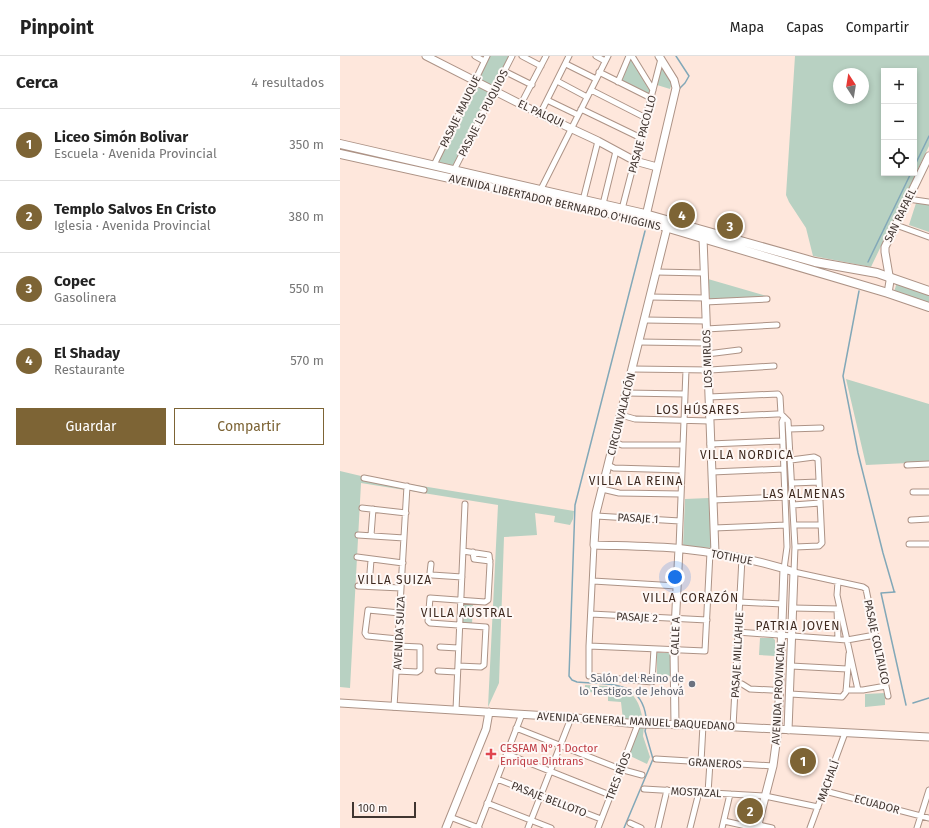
<!DOCTYPE html>
<html lang="es">
<head>
<meta charset="utf-8">
<style>
	:root { --surface:#fff; --page:#f6f6f6; --text:#222; --muted:#767676; --line:#e0e0e0; --accent:#7d6435 }
	body { margin:0; font-family:"Fira Sans",sans-serif; background:var(--page); color:var(--text) }
	.controls { position:absolute; right:12px; top:12px; display:grid; overflow:hidden; border-radius:0px; box-shadow:0 2px 6px #0003 }
	.controls button { width:36px; height:36px; display:grid; place-items:center; padding:0; border:0; border-bottom:1px solid var(--line); background:var(--surface); color:var(--text); font:20px sans-serif }
	.compass { position:absolute; left:493px; top:12px; width:36px; height:36px; border-radius:50%; background:var(--surface); box-shadow:0 2px 6px #0003; rotate:348deg }
	.scale { position:absolute; left:12px; bottom:10px; width:64px; box-sizing:border-box; padding-left:4px; border:2px solid #403530; border-top:0; font-size:11px; line-height:14px; white-space:nowrap; color:#403530; -webkit-text-stroke:3px #fef8f6; paint-order:stroke }
	.you { position:absolute; left:335px; top:521px; width:14px; height:14px; margin:-10px; border:3px solid #fff; border-radius:50%; background:#1a73e8; box-shadow:0 0 0 6px #1a73e833 }
	.badge { display:grid; place-items:center; width:26px; height:26px; border-radius:50%; background:var(--accent); color:#fff; font-size:13px; font-weight:700 }
	.pin { position:absolute; translate:-50% -50%; border:2px solid #fff; box-shadow:0 1px 4px #0006 }
	.list { margin:0; padding:0; list-style:none }
	h2 { display:flex; justify-content:space-between; align-items:center; height:52px; margin:0; padding:0 16px; font-size:17px }
	h2 small { font-size:13px; font-weight:400; color:var(--muted) }
	.list li { display:grid; grid-template-columns:26px 1fr auto; gap:12px; align-items:center; box-sizing:border-box; height:72px; padding:0 16px; border-top:1px solid var(--line) }
	.list b { display:block; font-size:15px; white-space:nowrap }
	.list p { margin:0; font-size:13px; white-space:nowrap; color:var(--muted) }
	.list em { font-size:13px; font-style:normal; color:var(--muted) }
	.actions { display:flex; gap:8px; padding:12px 16px }
	.actions a { flex:1; padding:9px 0; border:1px solid var(--accent); border-radius:0px; text-align:center; font-size:14px; color:var(--accent) }
	.actions .main { background:var(--accent); color:#fff }
	.icon { flex:none; width:22px; height:22px; fill:none; stroke:currentColor; stroke-width:2; stroke-linecap:round; stroke-linejoin:round }
	.map { position:relative; flex:none; width:589px; height:772px; overflow:hidden }
	header { display:flex; align-items:center; gap:24px; box-sizing:border-box; height:56px; padding:0 20px; background:var(--surface); border-bottom:1px solid var(--line) }
	header strong { font-size:19px }
	nav { display:flex; gap:22px; margin-inline-start:auto; font-size:14px }
	main { display:flex }
	aside { flex:1; background:var(--surface) }
	.map>svg:first-child { display:block }
	.green { fill:#b8d1c2; fill-rule:evenodd }
	.lines { fill:none; stroke-linecap:round; stroke-linejoin:round }
	.stream { stroke:#82a8b8; stroke-width:1.5 }
	.street-casing { stroke:#ad9386; stroke-width:7 }
	.secondary-casing { stroke:#ad9386; stroke-width:9 }
	.primary-casing { stroke:#ad9386; stroke-width:10 }
	.street { stroke:#fff; stroke-width:5 }
	.secondary { stroke:#fff; stroke-width:7 }
	.primary { stroke:#fff; stroke-width:8 }
	.worship-dot { fill:#6b7280; stroke:#fef8f6; stroke-width:1.5 }
	.health-dot { fill:#e0444e; stroke:#fef8f6; stroke-width:1.5 }
	.labels { text-anchor:middle; stroke-width:4; stroke-linejoin:round; paint-order:stroke }
	.street-label { font-size:11px; fill:#403530; stroke:#fef8f6 }
	.worship-label { font-size:11px; fill:#5b616d; stroke:#fef8f6; text-anchor:end }
	.health-label { font-size:11px; fill:#be3a42; stroke:#fef8f6; text-anchor:start }
	.neighbourhood-label { font-size:12px; letter-spacing:1px; fill:#3d281e; stroke:#fef8f6 }
</style>
</head>
<body>
<header>
<strong>Pinpoint</strong>
<nav><a>Mapa</a><a>Capas</a><a>Compartir</a></nav>
</header>
<main>
<aside>
<h2>Cerca<small>4 resultados</small></h2>
<ul class="list">
<li><span class="badge">1</span><div><b>Liceo Simón Bolivar</b><p>Escuela · Avenida Provincial</p></div><em>350 m</em></li>
<li><span class="badge">2</span><div><b>Templo Salvos En Cristo</b><p>Iglesia · Avenida Provincial</p></div><em>380 m</em></li>
<li><span class="badge">3</span><div><b>Copec</b><p>Gasolinera</p></div><em>550 m</em></li>
<li><span class="badge">4</span><div><b>El Shaday</b><p>Restaurante</p></div><em>570 m</em></li>
</ul>
<div class="actions"><a class="main">Guardar</a><a>Compartir</a></div>
</aside>
<div class="map">
<svg width="589" height="772" viewBox="0 0 589 772">
	<rect width="100%" height="100%" fill="#fee7dc"/>
	<path class="green" d="M149,0H170L114,111L95,105Z
		M455,0H589V90L531,211L473,200L466,172L449,146L446,139ZM544,15H574V117H544ZM499,18H523V42H499Z
		M290,2L310,35L309,40L280,25Z
		M322,10L332,27L330,33L317,29Z
		M577,144L589,148V176L569,169Z
		M368,223L430,241L370,244Z
		M557,226L589,238V248L554,236Z
		M506,323L589,348V406L526,409Z
		M0,415L21,420L234,455L233,463L230,469L214,466L215,460L195,457L197,479L164,481L159,627L148,651L158,449L21,427L10,632L0,631Z
		M369,442L372,492L343,490L345,443Z
		M123,547L133,548L132,568L122,567Z
		M420,582H433L435,584V600L419,599Z
		M317,597H331L330,620L317,619Z
		M245,629C277,631 297,626 303,665L283,664L281,646L268,645V637L245,636Z
		M545,637V649L525,651V638Z
		M298,669L304,670L303,680L310,701L307,708L286,698Z"/>
	<g class="lines">
		<path class="stream" d="M336,0L349,20L345,27L338,34
			M574,111L589,80
			M305,175L235,449L229,620L232,624L237,626C267,629 301,623 306,661
			M528,206L571,117
			M519,235L503,320L518,397L543,497L554,535
			M555,536L541,537L566,649
			M573,647L589,642
			M284,772L313,703L305,675L306,671"/>
		<g class="street-casing">
			<path id="street" d="M135,0L144,5
				M182,0L201,10
				M256,0L265,5
				M292,0L313,34
				M226,8L256,23
				M164,15L192,29
				M259,16L311,42
				M217,25L247,41
				M278,26L289,0
				M251,34L306,62
				M207,44L238,59
				M181,48L206,0
				M241,53L301,82
				M200,58L229,0
				M94,109L147,0
				M114,114L172,0
				M200,135L268,0
				M568,143L589,146
				M243,144L258,85
				M263,148L276,95
				M282,153L321,3
				M556,169L589,181
				M316,216L364,217
				M310,241L365,242
				M365,246L427,243
				M305,264L366,265
				M366,273L437,269
				M299,286L366,287
				M367,298L399,294
				M292,313L370,314L434,310
				M286,337L345,338
				M369,341L438,338L440,341L441,358
				M281,359L295,363L370,365
				M369,361L437,358H441L448,365L455,491L454,516L523,531L526,533L548,640
				M444,361L442,366L447,491L444,513
				M449,373L481,372
				M274,386L282,389H343
				M370,388L443,385
				M451,404L474,401L478,403L482,487L479,490L455,491
				M268,409L274,412L342,414
				M567,409L589,408
				M372,416L444,413
				M24,422L84,434
				M452,427L479,426
				M262,433L279,437L341,438
				M573,436H589
				M373,444L445,441
				M453,449L480,447
				M22,452L66,457
				M256,460L340,465
				M571,464L589,463
				M454,469H481
				M374,472L446,469
				M18,479L64,482
				M31,479L33,453
				M569,488H589
				M254,489L249,590V620L312,626L314,593
				M339,492L346,314
				M133,496L134,503L150,505
				M17,501L63,507
				M91,508L90,517L92,519L122,521
				M253,525L337,530
				M498,526L497,539L518,634
				M18,530L61,532
				M29,530L31,504
				M399,546L443,548
				M453,552L500,553
				M497,553L498,583
				M251,558L367,564
				M397,576L507,584L535,579
				M58,583L27,580L25,577L28,554L60,557
				M249,590L365,595L370,496
				M100,591L118,592
				M118,610L141,611L144,609L146,571L90,567L88,565L90,542L145,546L148,544L150,508L149,499L123,495
				M451,610L507,613
				M57,615L77,616L80,614V591L58,590
				M98,615L117,616
				M395,627L402,628L410,633L432,634
				M506,634H523L546,630
				M450,638L502,641L506,636L509,598
				M54,651L67,430
				M116,654L125,448
				M393,671L402,502
				M176,672L280,713L302,719
				M167,698L270,739
				M316,703L433,710
				M361,706L363,669
				M157,723L261,763
				M304,733L425,740L478,751
				M485,735L589,762
				M368,737L370,706
				M147,747L211,772
				M110,761L139,772
				M384,765L415,772
				M290,767L301,772
				M419,769L432,772
				M138,772L182,658
				M188,772L231,662
				M258,772L298,668
				M318,772L327,734
				M350,772L359,736
				M382,772L390,738
				M470,772L505,677
				M577,772L589,734"/>
		</g>
		<g class="secondary-casing">
			<path id="secondary" d="M86,0L200,58L258,85L295,105L317,111
				M305,164L336,32L334,24L319,0
				M327,172L256,457L254,489C284,490 314,490 343,493C380,497 419,504 454,516L448,674
				M363,182L375,497
				M548,237L550,225L545,196V191L589,100
				M0,647L226,661L298,668L359,669L589,681
				M335,669L334,594L339,492
				M106,772L146,673L149,656
				M417,772L433,710L438,673L444,513"/>
		</g>
		<g class="primary-casing">
			<path id="primary" d="M0,88L305,158L475,206L537,217L589,235
				M0,98L305,165L548,237L589,251"/>
		</g>
		<use href="#street" class="street"/>
		<use href="#secondary" class="secondary"/>
		<use href="#primary" class="primary"/>
	</g>
	<circle class="worship-dot" cx="352" cy="628" r="4"/>
	<path class="health-dot" d="M149 692h4v4h4v4h-4v4h-4v-4h-4v-4h4z"/>
	<g class="labels">
		<g class="street-label">
			<text transform="translate(120 55) rotate(-64)" y="4">PASAJE MAUQUE</text>
			<text transform="translate(143 57) rotate(-63)" y="4">PASAJE LS PUQUIOS</text>
			<text transform="translate(201 57) rotate(25)" y="4">EL PALQUI</text>
			<text transform="translate(302 78) rotate(-75)" y="4">PASAJE PACOLLO</text>
			<text transform="translate(215 146) rotate(13)" y="4">AVENIDA LIBERTADOR BERNARDO O'HIGGINS</text>
			<text transform="translate(560 159) rotate(-64)" y="4">SAN RAFAEL</text>
			<text transform="translate(367 303) rotate(-92)" y="4">LOS MIRLOS</text>
			<text transform="translate(281 358) rotate(-76)" y="4">CIRCUNVALACIÓN</text>
			<text transform="translate(298 462) rotate(3)" y="4">PASAJE 1</text>
			<text transform="translate(392 501) rotate(11)" y="4">TOTIHUE</text>
			<text transform="translate(297 561) rotate(3)" y="4">PASAJE 2</text>
			<text transform="translate(59 577) rotate(-87)" y="4">AVENIDA SUIZA</text>
			<text transform="translate(335 580) rotate(-88)" y="4">CALLE A</text>
			<text transform="translate(537 586) rotate(78)" y="4">PASAJE COLTAUCO</text>
			<text transform="translate(397 599) rotate(-87)" y="4">PASAJE MILLAHUE</text>
			<text transform="translate(438 637) rotate(-87)" y="4">AVENIDA PROVINCIAL</text>
			<text transform="translate(296 665) rotate(3)" y="4">AVENIDA GENERAL MANUEL BAQUEDANO</text>
			<text transform="translate(375 707) rotate(3)" y="4">GRANEROS</text>
			<text transform="translate(278 720) rotate(-69)" y="4">TRES RÍOS</text>
			<text transform="translate(488 725) rotate(-70)" y="4">MACHALÍ</text>
			<text transform="translate(356 736) rotate(3)" y="4">MOSTAZAL</text>
			<text transform="translate(209 743) rotate(21)" y="4">PASAJE BELLOTO</text>
			<text transform="translate(537 748) rotate(15)" y="4">ECUADOR</text>
		</g>
		<g class="worship-label">
			<text x="344" y="626">Salón del Reino de<tspan x="344" dy="13">lo Testigos de Jehová</tspan></text>
		</g>
		<g class="health-label">
			<text x="160" y="696">CESFAM N° 1 Doctor<tspan x="160" dy="13">Enrique Dintrans</tspan></text>
		</g>
		<g class="neighbourhood-label">
			<text x="358" y="358">LOS HÚSARES</text>
			<text x="407" y="403">VILLA NORDICA</text>
			<text x="296" y="429">VILLA LA REINA</text>
			<text x="464" y="442">LAS ALMENAS</text>
			<text x="55" y="528">VILLA SUIZA</text>
			<text x="351" y="546">VILLA CORAZÓN</text>
			<text x="127" y="561">VILLA AUSTRAL</text>
			<text x="458" y="574">PATRIA JOVEN</text>
		</g>
	</g>
</svg>
<div class="controls">
<button>+</button>
<button>−</button>
<button><svg class="icon" aria-label="locate" viewBox="0 0 24 24"><circle cx="12" cy="12" r="6"/><path d="M12 2v4M12 18v4M2 12h4M18 12h4"/></svg></button>
</div>
<svg class="compass" viewBox="-18 -18 36 36"><path d="M0-13l5 13h-10z" fill="#e53935"/><path d="M0 13l5-13h-10z" fill="#767676"/></svg>
<div class="scale">100 m</div>
<div class="you"></div>
<div class="pin badge" style="left:463px;top:705px">1</div>
<div class="pin badge" style="left:410px;top:755px">2</div>
<div class="pin badge" style="left:390px;top:170px">3</div>
<div class="pin badge" style="left:342px;top:159px">4</div>
</div>
</main>
</body>
</html>
